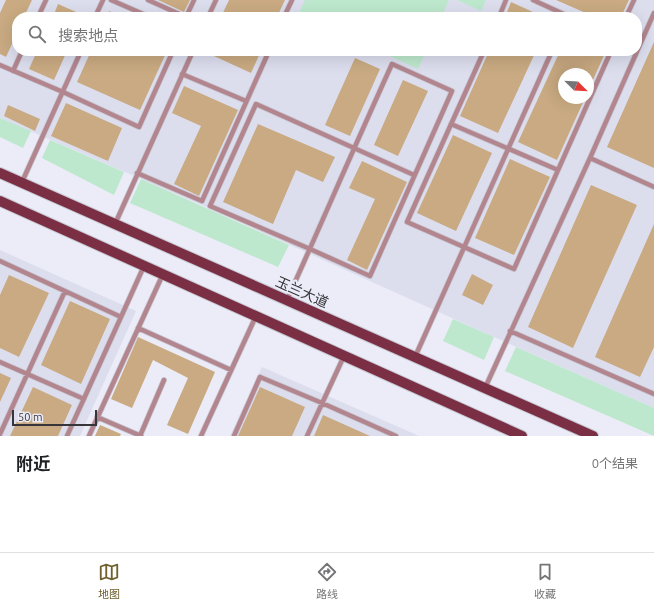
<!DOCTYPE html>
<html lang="zh">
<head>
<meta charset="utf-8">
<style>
	:root { --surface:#fff; --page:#f2f2f2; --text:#202124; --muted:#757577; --line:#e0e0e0; --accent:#6f602e }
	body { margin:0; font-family:Ubuntu,"Noto Sans SC",sans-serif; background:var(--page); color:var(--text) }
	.compass { position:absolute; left:558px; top:68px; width:36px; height:36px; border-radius:50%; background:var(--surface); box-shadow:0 4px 16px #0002; rotate:114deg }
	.scale { position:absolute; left:12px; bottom:10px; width:85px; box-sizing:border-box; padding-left:4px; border:2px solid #36363a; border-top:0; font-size:11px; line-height:14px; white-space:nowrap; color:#36363a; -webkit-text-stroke:3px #ebecf7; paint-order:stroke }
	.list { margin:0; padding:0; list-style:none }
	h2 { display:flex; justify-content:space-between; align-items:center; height:52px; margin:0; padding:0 16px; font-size:17px }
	h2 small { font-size:13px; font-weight:400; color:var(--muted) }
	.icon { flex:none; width:22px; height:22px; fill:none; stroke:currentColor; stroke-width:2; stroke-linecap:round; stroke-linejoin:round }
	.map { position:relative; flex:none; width:654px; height:436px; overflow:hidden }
	.search { position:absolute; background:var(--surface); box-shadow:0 4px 16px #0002; left:12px; right:12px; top:12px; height:44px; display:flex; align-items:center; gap:10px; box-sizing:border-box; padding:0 14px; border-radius:16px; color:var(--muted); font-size:15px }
	.sheet { height:116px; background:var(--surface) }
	nav { display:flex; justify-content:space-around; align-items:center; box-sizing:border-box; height:56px; border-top:1px solid var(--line); background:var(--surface); font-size:11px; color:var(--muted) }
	nav a { display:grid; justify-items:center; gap:2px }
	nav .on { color:var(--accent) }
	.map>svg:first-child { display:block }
	.built { fill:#dcdeee; fill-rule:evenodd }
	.green { fill:#bde8cd }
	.building { fill:#c9aa82 }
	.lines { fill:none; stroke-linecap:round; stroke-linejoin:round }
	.lane-casing { stroke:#c7c8d1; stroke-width:6 }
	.primary-casing { stroke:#c7c8d1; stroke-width:12 }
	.lane { stroke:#b3868f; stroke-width:4.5 }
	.primary { stroke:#7a2f44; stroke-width:10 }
	.labels { text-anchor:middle; stroke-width:4; stroke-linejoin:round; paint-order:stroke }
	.street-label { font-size:14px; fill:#36363a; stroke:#ebecf7 }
</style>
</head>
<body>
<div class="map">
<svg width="654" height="436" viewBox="0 0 654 436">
	<rect width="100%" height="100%" fill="#ebecf7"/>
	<path class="built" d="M0,0H654V408L494,337L206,207L0,118ZM17,17H637V51H17ZM564,74H588V98H564Z
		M0,250L136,311L80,436H0Z
		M262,367L419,436H230Z"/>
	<path class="green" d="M305,0H449L441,17H304L298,15Z
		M457,0H486L481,11Z
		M379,51H426L418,69Z
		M0,118L31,131L23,148L0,137Z
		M50,140L124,172L114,195L42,158Z
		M141,179L289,245L278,267L130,203Z
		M453,319L494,337L484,360L443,341Z
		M516,347L654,408V436L505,371Z"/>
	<path class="building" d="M6,0H32L24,17H17V33L6,57L0,54V13Z
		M158,0H190L184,12Z
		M229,0H285L277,17H221Z
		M556,0H629L621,17H595Z
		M511,2L544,17H505Z
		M58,4L83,15L82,17H53Z
		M109,11L123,17H106Z
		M654,42V168L607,147Z
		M37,51H67L54,80L29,69Z
		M91,51H167L140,110L77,82Z
		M203,51H261L251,73Z
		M489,51H536L498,133L460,116Z
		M560,51H606L588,91V74H564V98H585L557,160L518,142Z
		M355,58L380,69L350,136L325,125Z
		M403,80L428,91L398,156L374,145Z
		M184,86L238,110L199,196L174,184L201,126L172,113Z
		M66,103L122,128L108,161L51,136Z
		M8,105L40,119L35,131L4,116Z
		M258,124L335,157L323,182L296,170L273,224L223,202Z
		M453,135L492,153L456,231L417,213Z
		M510,159L550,177L514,255L475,238Z
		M362,161L407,182L367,270L347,260L375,199L349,188Z
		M591,185L637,205L573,348L528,327Z
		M654,224V347L640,377L595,357Z
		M472,274L493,285L483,305L462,295Z
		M9,275L49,293L19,357L0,348V295Z
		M70,301L110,319L81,384L41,365Z
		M138,337L215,372L188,434L167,425L188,378L153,360L132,408L111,399Z
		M0,373L11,378L0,402Z
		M33,387L72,405L58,436H10Z
		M260,387L305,407L292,436H238Z
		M323,415L370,436H314Z
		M100,425L121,434L120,436H95Z"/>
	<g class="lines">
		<g class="lane-casing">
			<path id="lane" d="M111,0L150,17
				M148,0L186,17L194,0
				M533,0L568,16L567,17
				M654,13L590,158L654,187
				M38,17L46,0
				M95,17L103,0
				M208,17L216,0
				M284,17L292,0
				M499,17L506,0
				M626,17L634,0
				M484,51L407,222L514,269L611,51
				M0,65L63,92L139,127L173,51
				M13,71L22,51
				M182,74L246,101
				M451,124L558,170
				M137,173L202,201L269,51
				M22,182L81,51
				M115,224L193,51
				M0,261L121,317L67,436
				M287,300C322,222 356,143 392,64L452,91L370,276L310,249L210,206L256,104L414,175
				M121,317L144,266
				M138,328L231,370
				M510,331L654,394
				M415,357L552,51
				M0,362L84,399
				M485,388L590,158
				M97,417L141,436
				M0,434L65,291
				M89,436L163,274
				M140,436L164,380
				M201,436L256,316
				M234,436L260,377L322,403L396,436
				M307,436L344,356"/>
		</g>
		<g class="primary-casing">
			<path id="primary" d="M0,173L593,436
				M0,201L522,436"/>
		</g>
		<use href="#lane" class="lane"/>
		<use href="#primary" class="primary"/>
	</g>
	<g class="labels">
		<g class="street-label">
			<text transform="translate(302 292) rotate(24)" y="5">玉兰大道</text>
		</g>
	</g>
</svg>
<svg class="compass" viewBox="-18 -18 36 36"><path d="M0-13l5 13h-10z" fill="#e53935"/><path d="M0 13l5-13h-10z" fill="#757577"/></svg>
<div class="scale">50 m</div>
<div class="search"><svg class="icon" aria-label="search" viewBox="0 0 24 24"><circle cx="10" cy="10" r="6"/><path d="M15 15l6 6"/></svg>搜索地点</div>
</div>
<section class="sheet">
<h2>附近<small>0个结果</small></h2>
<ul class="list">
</ul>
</section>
<nav>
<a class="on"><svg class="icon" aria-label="map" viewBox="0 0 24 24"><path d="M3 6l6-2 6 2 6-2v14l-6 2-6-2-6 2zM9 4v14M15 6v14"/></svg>地图</a>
<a><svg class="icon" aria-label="directions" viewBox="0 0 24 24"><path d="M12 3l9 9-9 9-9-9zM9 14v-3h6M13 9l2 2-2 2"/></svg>路线</a>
<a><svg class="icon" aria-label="saved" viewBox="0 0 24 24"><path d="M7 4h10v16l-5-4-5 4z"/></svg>收藏</a>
</nav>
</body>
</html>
